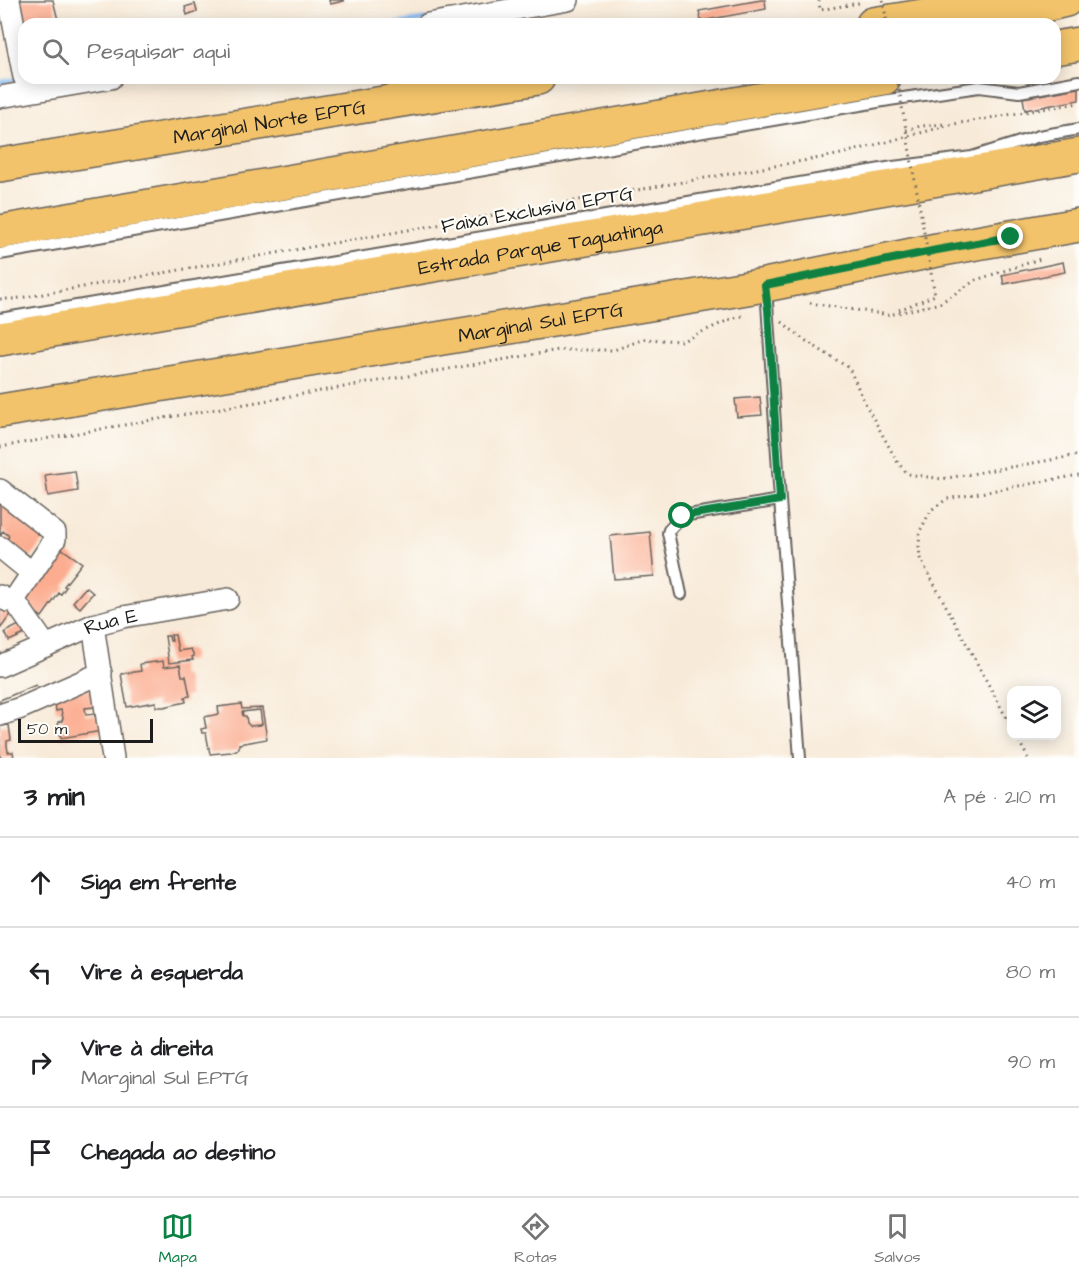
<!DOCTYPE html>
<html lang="pt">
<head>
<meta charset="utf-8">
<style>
	:root { --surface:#fff; --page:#f6f6f6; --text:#202124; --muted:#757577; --line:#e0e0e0; --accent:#0b8043 }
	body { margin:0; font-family:"Architects Daughter",sans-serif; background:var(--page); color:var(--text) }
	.controls { position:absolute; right:18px; bottom:18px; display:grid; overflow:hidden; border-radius:12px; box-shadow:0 3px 15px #0003 }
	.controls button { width:54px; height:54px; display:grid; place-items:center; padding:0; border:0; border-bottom:2px solid var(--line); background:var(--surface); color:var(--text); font:30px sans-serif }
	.scale { position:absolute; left:18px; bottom:15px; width:135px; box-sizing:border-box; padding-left:6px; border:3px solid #1c1c1c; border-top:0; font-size:16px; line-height:21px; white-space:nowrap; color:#1c1c1c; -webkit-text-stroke:4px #fdfcf7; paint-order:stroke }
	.stop { position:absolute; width:18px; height:18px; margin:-14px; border:4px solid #0b8043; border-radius:50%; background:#fff }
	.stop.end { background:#0b8043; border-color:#fff; box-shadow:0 2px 6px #0008 }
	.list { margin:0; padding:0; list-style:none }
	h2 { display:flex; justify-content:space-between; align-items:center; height:78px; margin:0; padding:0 24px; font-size:26px }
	h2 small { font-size:20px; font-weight:400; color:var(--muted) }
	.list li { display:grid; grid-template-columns:39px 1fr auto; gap:18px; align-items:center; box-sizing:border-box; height:90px; padding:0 24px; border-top:2px solid var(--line) }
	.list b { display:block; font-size:22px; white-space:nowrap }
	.list p { margin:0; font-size:20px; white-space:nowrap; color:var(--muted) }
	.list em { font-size:20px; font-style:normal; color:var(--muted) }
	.icon { flex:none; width:33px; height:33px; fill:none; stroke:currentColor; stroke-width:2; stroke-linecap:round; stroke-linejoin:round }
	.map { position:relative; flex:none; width:1079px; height:758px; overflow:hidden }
	.search { position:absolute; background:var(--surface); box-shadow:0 3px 15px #0003; left:18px; right:18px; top:18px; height:66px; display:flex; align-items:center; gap:15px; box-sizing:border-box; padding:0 21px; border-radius:18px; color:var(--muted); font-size:22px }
	.sheet { height:438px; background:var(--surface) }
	nav { display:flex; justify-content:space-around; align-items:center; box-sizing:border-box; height:84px; border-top:2px solid var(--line); background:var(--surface); font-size:16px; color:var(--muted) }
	nav a { display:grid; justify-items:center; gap:3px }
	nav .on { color:var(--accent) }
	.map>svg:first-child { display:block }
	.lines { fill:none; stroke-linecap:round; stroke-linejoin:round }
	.stream { stroke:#7fb9f0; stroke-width:5 }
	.building { fill:#fcac8f; fill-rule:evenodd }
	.lane-casing { stroke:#69645e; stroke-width:14 }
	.street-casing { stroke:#69645e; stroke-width:24 }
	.primary-casing { stroke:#69645e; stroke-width:36 }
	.highway-casing { stroke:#69645e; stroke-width:36 }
	.path { stroke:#69645e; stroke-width:3; stroke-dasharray:1.5 4.5; stroke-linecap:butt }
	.lane { stroke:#fff; stroke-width:10 }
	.street { stroke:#fff; stroke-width:21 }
	.primary { stroke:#f2c36a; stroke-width:33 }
	.highway { stroke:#f2c36a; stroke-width:33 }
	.path-bridge { stroke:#69645e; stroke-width:3; stroke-dasharray:1.5 4.5; stroke-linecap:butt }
	.route { stroke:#0b8043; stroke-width:8 }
	.labels { text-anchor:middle; stroke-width:4.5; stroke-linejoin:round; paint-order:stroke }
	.street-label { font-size:20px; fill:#1c1c1c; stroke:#fdfcf7 }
</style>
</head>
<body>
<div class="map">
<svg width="1079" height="758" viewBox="0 0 1079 758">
	<rect width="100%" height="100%" fill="#fdfcf7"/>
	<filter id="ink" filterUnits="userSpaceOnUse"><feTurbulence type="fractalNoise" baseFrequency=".0167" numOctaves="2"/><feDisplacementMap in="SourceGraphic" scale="12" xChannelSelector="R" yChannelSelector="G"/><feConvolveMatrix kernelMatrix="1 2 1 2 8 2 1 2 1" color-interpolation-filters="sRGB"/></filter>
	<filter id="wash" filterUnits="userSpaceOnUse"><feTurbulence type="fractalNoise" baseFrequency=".008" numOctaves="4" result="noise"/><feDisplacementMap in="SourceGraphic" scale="24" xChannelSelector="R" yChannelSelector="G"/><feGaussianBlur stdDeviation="1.35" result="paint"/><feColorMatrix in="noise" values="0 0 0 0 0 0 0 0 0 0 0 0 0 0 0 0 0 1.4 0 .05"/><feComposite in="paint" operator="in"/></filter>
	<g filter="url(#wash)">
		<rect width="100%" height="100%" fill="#f8ead8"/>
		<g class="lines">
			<path class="stream" d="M395,24L425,20
				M0,82L20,79"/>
		</g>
		<g id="blocks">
			<path class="building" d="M22,0H53L59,24H24L14,2Z
				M329,0H344V1L330,4Z
				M761,0H765L766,9L701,21L699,11Z
				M195,4L197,11L187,15L185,7Z
				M1079,88V100L1025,110L1023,98Z
				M1063,262L1065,272L1004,284L1002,275Z
				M760,397L762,415L737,417L735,399Z
				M75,471L78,491L48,496L45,475Z
				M0,498L48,534L31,557L7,539L9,536L3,531L0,535Z
				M650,532L654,576L614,579L610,536Z
				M58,546L82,563L64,586L66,587L61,594L59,593L42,617L19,600Z
				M86,587L93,593L80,608L73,602Z
				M0,605L12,613L0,629Z
				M23,623L27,633L9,641L5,632Z
				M171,635H175L178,651L191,649L194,656L192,657L193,660L169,663L165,636H169L170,641H172Z
				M163,661L164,667L180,665L182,676H186L190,696L185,697L186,702L164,707H156V702L127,707L121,674L141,671L140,664Z
				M36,685L38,689L0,712V700Z
				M96,688L98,704L94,705V707L85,708L86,715L95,714V716L100,715L102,731L61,738L58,722L62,721L63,718L61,710L56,711L54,695Z
				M241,704L242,709L262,708L267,739L239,744V749L231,752L210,754L206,733H202L201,729L206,728L204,717L219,714L218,707ZM260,710L262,724L260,725L250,726L247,723L246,716H243L242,712Z
				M9,725L11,740L7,741V745L8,752H13L14,758H0V726Z"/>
		</g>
	</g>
	<g filter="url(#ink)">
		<use href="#blocks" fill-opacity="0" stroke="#69645e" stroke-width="1.5"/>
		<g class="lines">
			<g class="lane-casing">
				<path id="lane" d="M0,254L889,100L979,87L1019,92L1079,81
					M766,288L780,500L800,758
					M0,319L893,167L972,157L1039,136L1079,129
					M681,594L668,533L669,530L682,516L780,500"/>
			</g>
			<g class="street-casing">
				<g id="street">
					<path d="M9,0L24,77"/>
					<path d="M428,24L568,0"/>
					<path d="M0,97L111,78"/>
					<path d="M0,490L55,533V539L14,600L8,601L0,596"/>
					<path d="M0,547L32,573"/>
					<path d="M14,600L46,646"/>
					<path d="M93,625L113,758"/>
					<path id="s1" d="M0,666L93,625L123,617L228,599"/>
					<path d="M0,715L21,708L101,673"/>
				</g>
			</g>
			<g class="primary-casing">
				<g id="primary">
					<path d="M873,24L1003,3L1045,5L1066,0"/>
					<path id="s2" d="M0,165L538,78"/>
					<path id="s3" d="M0,411L765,285L937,250L1079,225"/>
				</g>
			</g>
			<g class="highway-casing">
				<g id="highway">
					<path d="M979,24L1045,5"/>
					<path d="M1055,48L1079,44"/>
					<path d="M0,232L884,78"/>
					<path id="s4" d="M0,339L1079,155"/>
				</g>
			</g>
			<path class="path" d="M819,0L820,10L859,3
				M906,130L921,126L945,124
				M0,299H14L837,155L954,124L1079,103
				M810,303L889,315L940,303L976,280L1040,259
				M899,310L935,295
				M782,322L803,339L849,368L866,405L898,463L908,474L942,479L1079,455
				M0,447L135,423L559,350H614L644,339L682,341L731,319L742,316
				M1012,728L920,558L919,546L920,531L931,510L947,499L1079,475
				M1016,736L1028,758"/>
			<use href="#lane" class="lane"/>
			<use href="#street" class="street"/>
			<use href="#primary" class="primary"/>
			<use href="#highway" class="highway"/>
			<path class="path-bridge" d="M883,0L887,24
				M897,78L935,295"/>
		</g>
	</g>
	<g class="lines" filter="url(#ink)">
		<path class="route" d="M682,516L780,500L768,310L765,285L937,250L1011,237"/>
	</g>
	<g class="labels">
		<g class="street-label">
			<text dy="7" stroke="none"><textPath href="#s2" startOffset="273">Marginal Norte EPTG</textPath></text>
			<text transform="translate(537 209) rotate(-10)" y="7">Faixa Exclusiva EPTG</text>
			<text dy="7" stroke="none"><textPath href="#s4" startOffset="548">Estrada Parque Taguatinga</textPath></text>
			<text dy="7" stroke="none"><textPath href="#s3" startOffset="548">Marginal Sul EPTG</textPath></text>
			<text dy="7" stroke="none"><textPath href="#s1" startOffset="120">Rua E</textPath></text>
		</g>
	</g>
</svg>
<div class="controls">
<button><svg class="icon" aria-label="layers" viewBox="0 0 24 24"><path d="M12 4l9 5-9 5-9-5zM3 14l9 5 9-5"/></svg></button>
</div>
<div class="scale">50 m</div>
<div class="stop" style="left:682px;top:516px"></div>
<div class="stop end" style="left:1011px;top:237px"></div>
<div class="search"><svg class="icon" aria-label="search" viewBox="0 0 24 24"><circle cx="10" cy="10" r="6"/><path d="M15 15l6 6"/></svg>Pesquisar aqui</div>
</div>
<section class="sheet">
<h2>3 min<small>A pé · 210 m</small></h2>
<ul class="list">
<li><svg class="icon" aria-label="ahead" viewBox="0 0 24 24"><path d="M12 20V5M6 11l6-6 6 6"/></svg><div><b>Siga em frente</b></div><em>40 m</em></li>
<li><svg class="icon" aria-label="left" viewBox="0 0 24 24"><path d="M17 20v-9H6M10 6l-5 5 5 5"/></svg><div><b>Vire à esquerda</b></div><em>80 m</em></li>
<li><svg class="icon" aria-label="right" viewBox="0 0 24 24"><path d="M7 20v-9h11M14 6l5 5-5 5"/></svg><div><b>Vire à direita</b><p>Marginal Sul EPTG</p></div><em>90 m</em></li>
<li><svg class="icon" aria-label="arrive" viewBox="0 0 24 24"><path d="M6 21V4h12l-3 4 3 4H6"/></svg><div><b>Chegada ao destino</b></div></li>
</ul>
</section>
<nav>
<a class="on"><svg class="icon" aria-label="map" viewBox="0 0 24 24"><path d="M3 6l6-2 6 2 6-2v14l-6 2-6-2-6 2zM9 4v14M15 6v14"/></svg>Mapa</a>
<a><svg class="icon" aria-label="directions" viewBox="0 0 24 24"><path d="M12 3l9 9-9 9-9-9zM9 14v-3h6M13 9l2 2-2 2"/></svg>Rotas</a>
<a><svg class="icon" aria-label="saved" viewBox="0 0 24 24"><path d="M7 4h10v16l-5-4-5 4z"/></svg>Salvos</a>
</nav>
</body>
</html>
